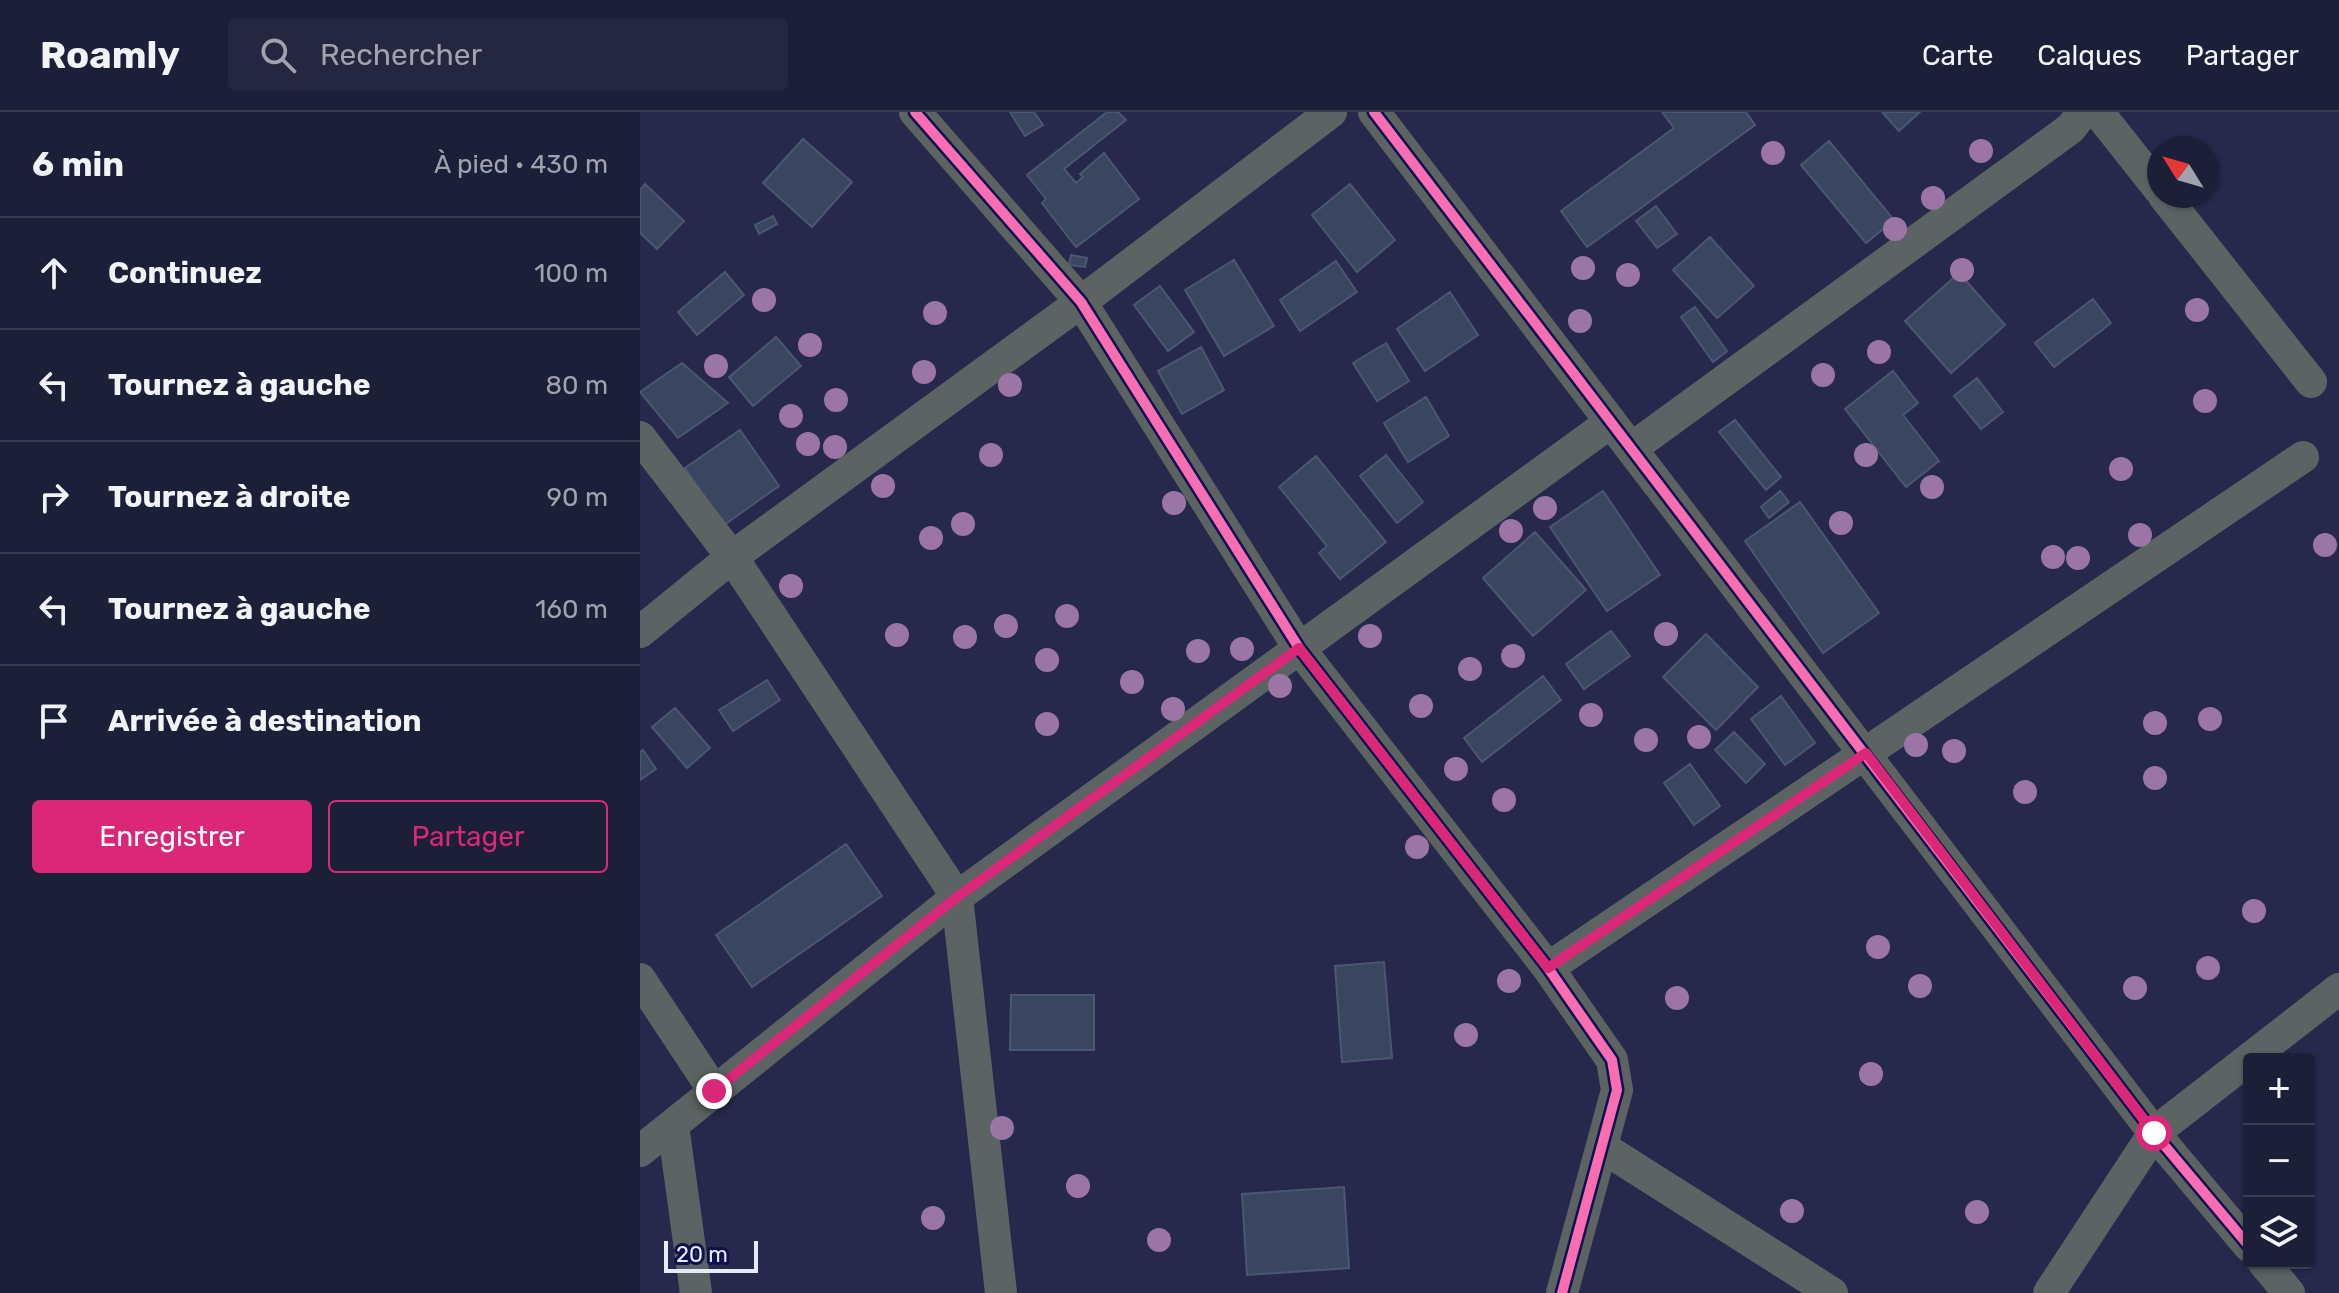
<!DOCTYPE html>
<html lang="fr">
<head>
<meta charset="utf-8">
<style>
	:root { --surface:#1c1f38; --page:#252740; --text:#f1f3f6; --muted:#a0a2ae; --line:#3a3d53; --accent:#db2777 }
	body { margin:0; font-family:Rubik,sans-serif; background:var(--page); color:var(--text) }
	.controls { position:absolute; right:24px; bottom:24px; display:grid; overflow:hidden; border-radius:8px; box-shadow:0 2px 6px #0004 }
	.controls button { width:72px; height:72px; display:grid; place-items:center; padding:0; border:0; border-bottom:2px solid var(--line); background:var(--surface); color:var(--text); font:40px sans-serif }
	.compass { position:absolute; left:1507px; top:24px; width:72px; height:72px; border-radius:50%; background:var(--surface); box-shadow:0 2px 6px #0004; rotate:307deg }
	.scale { position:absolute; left:24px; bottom:20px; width:94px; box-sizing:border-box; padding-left:8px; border:4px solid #e6ebfa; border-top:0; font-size:22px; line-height:28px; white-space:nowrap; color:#e6ebfa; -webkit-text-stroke:6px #0f104e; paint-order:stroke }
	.stop { position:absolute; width:24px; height:24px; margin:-18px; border:6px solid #db2777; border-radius:50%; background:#fff }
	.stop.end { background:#db2777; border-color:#fff; box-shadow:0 2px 8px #0008 }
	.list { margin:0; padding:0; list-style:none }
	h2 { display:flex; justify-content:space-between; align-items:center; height:104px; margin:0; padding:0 32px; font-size:34px }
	h2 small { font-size:26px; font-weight:400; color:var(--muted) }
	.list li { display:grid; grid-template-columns:52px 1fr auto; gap:24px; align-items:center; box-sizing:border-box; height:112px; padding:0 32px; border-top:2px solid var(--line) }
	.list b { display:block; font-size:30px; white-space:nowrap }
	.list em { font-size:26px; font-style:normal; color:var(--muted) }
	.actions { display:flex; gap:16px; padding:24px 32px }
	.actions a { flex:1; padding:18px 0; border:2px solid var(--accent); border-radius:8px; text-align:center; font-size:28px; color:var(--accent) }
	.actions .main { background:var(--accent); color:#fff }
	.icon { flex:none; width:44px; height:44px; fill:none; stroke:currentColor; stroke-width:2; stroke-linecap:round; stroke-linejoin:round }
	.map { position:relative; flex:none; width:1699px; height:1181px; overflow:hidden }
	header { display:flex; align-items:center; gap:48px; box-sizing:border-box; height:112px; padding:0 40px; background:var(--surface); border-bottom:2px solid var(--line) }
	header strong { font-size:38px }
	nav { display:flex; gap:44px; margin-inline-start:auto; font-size:28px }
	.search { width:560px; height:72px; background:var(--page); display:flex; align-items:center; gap:20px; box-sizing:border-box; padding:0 28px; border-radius:8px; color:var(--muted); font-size:30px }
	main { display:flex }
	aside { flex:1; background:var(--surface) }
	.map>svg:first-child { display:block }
	.building { fill:#3a465f; stroke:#4b5772; stroke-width:2 }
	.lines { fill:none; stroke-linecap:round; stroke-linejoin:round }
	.minor { stroke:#5b6463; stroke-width:32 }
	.cycleway-casing { stroke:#0f104e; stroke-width:15 }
	.cycleway { stroke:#f96db3; stroke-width:10 }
	.tree { fill:#9b76a5 }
	.route { stroke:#db2777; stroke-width:10 }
</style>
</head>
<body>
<header>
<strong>Roamly</strong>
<div class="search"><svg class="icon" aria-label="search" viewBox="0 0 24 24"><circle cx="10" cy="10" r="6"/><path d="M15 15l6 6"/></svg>Rechercher</div>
<nav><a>Carte</a><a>Calques</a><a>Partager</a></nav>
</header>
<main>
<aside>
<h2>6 min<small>À pied · 430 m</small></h2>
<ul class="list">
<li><svg class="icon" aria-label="ahead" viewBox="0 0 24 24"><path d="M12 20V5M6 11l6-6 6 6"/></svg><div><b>Continuez</b></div><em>100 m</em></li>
<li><svg class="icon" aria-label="left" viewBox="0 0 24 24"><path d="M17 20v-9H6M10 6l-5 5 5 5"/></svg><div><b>Tournez à gauche</b></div><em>80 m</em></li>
<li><svg class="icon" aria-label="right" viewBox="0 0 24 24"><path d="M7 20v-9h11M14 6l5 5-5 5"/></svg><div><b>Tournez à droite</b></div><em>90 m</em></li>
<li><svg class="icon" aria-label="left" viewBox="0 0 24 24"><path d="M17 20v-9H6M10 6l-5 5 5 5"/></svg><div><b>Tournez à gauche</b></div><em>160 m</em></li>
<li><svg class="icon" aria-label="arrive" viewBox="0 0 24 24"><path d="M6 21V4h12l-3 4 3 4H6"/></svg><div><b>Arrivée à destination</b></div></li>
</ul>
<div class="actions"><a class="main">Enregistrer</a><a>Partager</a></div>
</aside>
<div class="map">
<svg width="1699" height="1181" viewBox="0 0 1699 1181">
	<rect width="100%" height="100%" fill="#26294b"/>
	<path class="building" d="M370,0H394L403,13L385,24Z
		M467,0H478L486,8L424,57L436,71L443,65L440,62L464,41L499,87L436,135L402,91L406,87L387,63Z
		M1022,0H1106L1115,13L947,135L921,99L1034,16Z
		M1242,0H1280L1259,19Z
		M163,27L212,70L172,115L123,71Z
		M1189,29L1254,108L1226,131L1161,53Z
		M5,72L44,109L17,137L0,121V78Z
		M710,72L755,128L717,160L672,103Z
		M1016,94L1037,122L1017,136L996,109Z
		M133,104L137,112L119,122L115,113Z
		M1070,125L1114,174L1077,206L1033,158Z
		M431,143L447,146L445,155L429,153Z
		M594,148L634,214L584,244L545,178Z
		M696,149L717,180L660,219L640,188Z
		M85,160L104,183L57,223L38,200Z
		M1319,161L1365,213L1311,261L1265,209Z
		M520,174L554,220L528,239L494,193Z
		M810,180L838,223L785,259L757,217Z
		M1453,187L1471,211L1414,255L1395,231Z
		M1055,195L1087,239L1073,250L1041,205Z
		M136,225L161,254L113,294L89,265Z
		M746,231L769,269L737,289L713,251Z
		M561,235L584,278L542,302L518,259Z
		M42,251L88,291L38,326L0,280Z
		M1253,259L1278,291L1263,303L1299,349L1266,375L1205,297Z
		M1337,266L1363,300L1341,317L1314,284Z
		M786,285L809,324L768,350L744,311Z
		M1095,308L1141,365L1126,378L1079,320Z
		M100,318L139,374L84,413L45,356Z
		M746,343L783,390L757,411L720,364Z
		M676,344L746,430L700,467L679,441L687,434L639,375Z
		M963,379L1020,463L967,499L910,415Z
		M1140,379L1149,390L1129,406L1121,395Z
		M1160,390L1239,501L1183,541L1105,429Z
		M895,420L946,478L893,524L843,466Z
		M971,519L990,544L944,577L926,552Z
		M1066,522L1118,575L1076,618L1023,565Z
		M903,564L921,588L842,650L824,626Z
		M127,568L140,588L93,619L79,598Z
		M1141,584L1175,631L1145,653L1111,607Z
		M35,596L70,636L47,656L12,615Z
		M1094,620L1125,652L1106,671L1075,638Z
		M3,638L16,657L0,668V640Z
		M1050,652L1080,694L1054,713L1024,671Z
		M206,732L242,784L112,875L76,823Z
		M744,850L752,946L702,950L695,854Z
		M371,883H454V938H370Z
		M704,1075L709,1156L607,1163L602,1082Z"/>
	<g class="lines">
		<path class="minor" d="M275,0L441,190L659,536L908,856L972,948L977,978L922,1181
			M734,0L1514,1021L1609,1134
			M1458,0L1519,77
			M1524,84L1671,270
			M0,325L92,445L317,785L361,1181
			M992,336L1431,16L1443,0
			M0,520L92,445L441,190L691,0
			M908,856L1663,345
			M0,867L74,979
			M33,1013L56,1181
			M962,1035L1192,1181
			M0,1039L317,785L971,310
			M1624,1151L1649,1181
			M1409,1181L1514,1021L1699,877"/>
		<g class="cycleway-casing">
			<path id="cycleway" d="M275,0L441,190L659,536L908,856L972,948L977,978L922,1181
				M734,0L1514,1021L1609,1134"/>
		</g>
		<use href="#cycleway" class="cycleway"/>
	</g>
	<g class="tree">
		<circle cx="1341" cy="39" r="12"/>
		<circle cx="1133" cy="41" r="12"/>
		<circle cx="1293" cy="86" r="12"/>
		<circle cx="1255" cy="117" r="12"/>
		<circle cx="943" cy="156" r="12"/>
		<circle cx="1322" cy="158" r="12"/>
		<circle cx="988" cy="163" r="12"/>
		<circle cx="124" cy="188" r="12"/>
		<circle cx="1557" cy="198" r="12"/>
		<circle cx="295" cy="201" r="12"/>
		<circle cx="940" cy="209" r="12"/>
		<circle cx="170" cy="233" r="12"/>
		<circle cx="1239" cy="240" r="12"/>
		<circle cx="76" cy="254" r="12"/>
		<circle cx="284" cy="260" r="12"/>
		<circle cx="1183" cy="263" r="12"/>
		<circle cx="370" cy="273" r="12"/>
		<circle cx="196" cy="288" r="12"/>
		<circle cx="1565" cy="289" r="12"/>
		<circle cx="151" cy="304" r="12"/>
		<circle cx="168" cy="332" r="12"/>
		<circle cx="195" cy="335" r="12"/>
		<circle cx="351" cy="343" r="12"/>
		<circle cx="1226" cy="343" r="12"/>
		<circle cx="1481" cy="357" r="12"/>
		<circle cx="243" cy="374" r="12"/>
		<circle cx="1292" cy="375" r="12"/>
		<circle cx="534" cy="391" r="12"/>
		<circle cx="905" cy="396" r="12"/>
		<circle cx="1201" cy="411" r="12"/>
		<circle cx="323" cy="412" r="12"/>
		<circle cx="871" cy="419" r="12"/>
		<circle cx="1500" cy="423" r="12"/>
		<circle cx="291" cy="426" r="12"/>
		<circle cx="1685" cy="433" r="12"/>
		<circle cx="1413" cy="445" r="12"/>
		<circle cx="1438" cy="446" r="12"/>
		<circle cx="151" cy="474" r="12"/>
		<circle cx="427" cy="504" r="12"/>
		<circle cx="366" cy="514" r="12"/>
		<circle cx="1026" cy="522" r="12"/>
		<circle cx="257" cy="523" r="12"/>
		<circle cx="730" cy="524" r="12"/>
		<circle cx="325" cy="525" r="12"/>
		<circle cx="602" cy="537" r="12"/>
		<circle cx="558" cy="539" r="12"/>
		<circle cx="873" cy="544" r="12"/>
		<circle cx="407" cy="548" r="12"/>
		<circle cx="830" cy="557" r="12"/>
		<circle cx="492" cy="570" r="12"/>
		<circle cx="640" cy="574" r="12"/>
		<circle cx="781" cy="594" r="12"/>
		<circle cx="533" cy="597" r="12"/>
		<circle cx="951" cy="603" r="12"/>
		<circle cx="1570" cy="607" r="12"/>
		<circle cx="1515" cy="611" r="12"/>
		<circle cx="407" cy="612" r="12"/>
		<circle cx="1059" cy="625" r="12"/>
		<circle cx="1006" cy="628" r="12"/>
		<circle cx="1276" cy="633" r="12"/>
		<circle cx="1314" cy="639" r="12"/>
		<circle cx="816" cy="657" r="12"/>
		<circle cx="1515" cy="666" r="12"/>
		<circle cx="1385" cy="680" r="12"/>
		<circle cx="864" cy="688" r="12"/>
		<circle cx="777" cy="735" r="12"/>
		<circle cx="1614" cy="799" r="12"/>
		<circle cx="1238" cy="835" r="12"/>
		<circle cx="1568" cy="856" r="12"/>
		<circle cx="869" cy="869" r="12"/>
		<circle cx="1280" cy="874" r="12"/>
		<circle cx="1495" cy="876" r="12"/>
		<circle cx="1037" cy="886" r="12"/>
		<circle cx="826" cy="923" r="12"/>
		<circle cx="1231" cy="962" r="12"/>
		<circle cx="362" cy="1016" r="12"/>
		<circle cx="438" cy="1074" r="12"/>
		<circle cx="1152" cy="1099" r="12"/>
		<circle cx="1337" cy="1100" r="12"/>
		<circle cx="293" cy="1106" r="12"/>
		<circle cx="519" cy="1128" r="12"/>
	</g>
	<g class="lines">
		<path class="route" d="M74,979L317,785L659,536L908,856L1226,641L1514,1021"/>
	</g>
</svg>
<div class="controls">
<button>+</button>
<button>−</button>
<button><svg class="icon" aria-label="layers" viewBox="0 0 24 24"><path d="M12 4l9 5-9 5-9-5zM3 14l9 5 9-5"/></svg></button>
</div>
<svg class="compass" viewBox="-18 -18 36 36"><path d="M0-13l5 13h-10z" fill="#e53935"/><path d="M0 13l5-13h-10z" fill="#a0a2ae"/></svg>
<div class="scale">20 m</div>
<div class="stop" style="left:1514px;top:1021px"></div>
<div class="stop end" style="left:74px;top:979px"></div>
</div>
</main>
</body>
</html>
